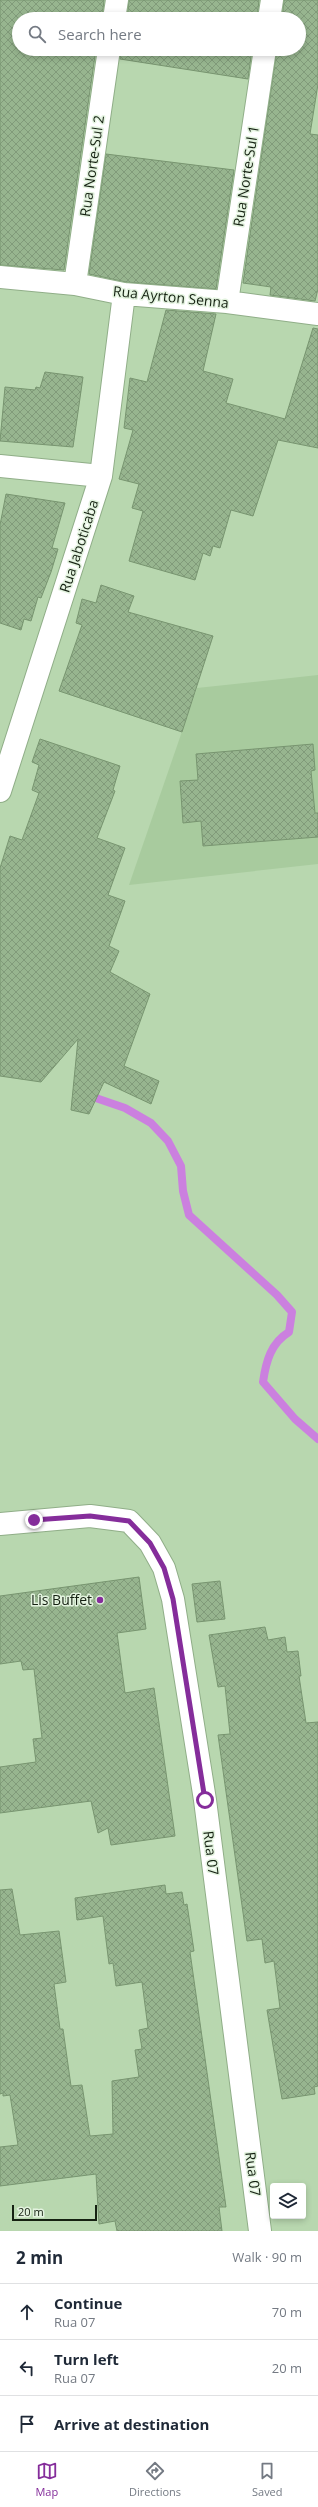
<!DOCTYPE html>
<html lang="en">
<head>
<meta charset="utf-8">
<style>
	:root { --surface:#fff; --page:#f6f6f7; --text:#1f2937; --muted:#747a83; --line:#e0e1e3; --accent:#852d9b }
	body { margin:0; font-family:"Open Sans",sans-serif; background:var(--page); color:var(--text) }
	.controls { position:absolute; right:12px; bottom:12px; display:grid; overflow:hidden; border-radius:4px; box-shadow:0 2px 6px #0003 }
	.controls button { width:36px; height:36px; display:grid; place-items:center; padding:0; border:0; border-bottom:1px solid var(--line); background:var(--surface); color:var(--text); font:20px sans-serif }
	.scale { position:absolute; left:12px; bottom:10px; width:85px; box-sizing:border-box; padding-left:4px; border:2px solid #152112; border-top:0; font-size:11px; line-height:14px; white-space:nowrap; color:#152112; -webkit-text-stroke:3px #e3f3df; paint-order:stroke }
	.stop { position:absolute; width:12px; height:12px; margin:-9px; border:3px solid #852d9b; border-radius:50%; background:#fff }
	.stop.end { background:#852d9b; border-color:#fff; box-shadow:0 1px 4px #0008 }
	.list { margin:0; padding:0; list-style:none }
	h2 { display:flex; justify-content:space-between; align-items:center; height:52px; margin:0; padding:0 16px; font-size:17px }
	h2 small { font-size:13px; font-weight:400; color:var(--muted) }
	.list li { display:grid; grid-template-columns:26px 1fr auto; gap:12px; align-items:center; box-sizing:border-box; height:56px; padding:0 16px; border-top:1px solid var(--line) }
	.list b { display:block; font-size:15px; white-space:nowrap }
	.list p { margin:0; font-size:13px; white-space:nowrap; color:var(--muted) }
	.list em { font-size:13px; font-style:normal; color:var(--muted) }
	.icon { flex:none; width:22px; height:22px; fill:none; stroke:currentColor; stroke-width:2; stroke-linecap:round; stroke-linejoin:round }
	.map { position:relative; flex:none; width:318px; height:2231px; overflow:hidden }
	.search { position:absolute; background:var(--surface); box-shadow:0 2px 6px #0003; left:12px; right:12px; top:12px; height:44px; display:flex; align-items:center; gap:10px; box-sizing:border-box; padding:0 14px; border-radius:22px; color:var(--muted); font-size:15px }
	.sheet { height:220px; background:var(--surface) }
	nav { display:flex; justify-content:space-around; align-items:center; box-sizing:border-box; height:56px; border-top:1px solid var(--line); background:var(--surface); font-size:11px; color:var(--muted) }
	nav a { display:grid; justify-items:center; gap:2px }
	nav .on { color:var(--accent) }
	.map>svg:first-child { display:block }
	.built { fill:#a8cb9e }
	.lines { fill:none; stroke-linecap:round; stroke-linejoin:round }
	.stream { stroke:#cb80df; stroke-width:8 }
	.building { fill:url(#building-cross-hatch); stroke:#789570 }
	.street-casing { stroke:#90ae88; stroke-width:24 }
	.street { stroke:#fff; stroke-width:22 }
	.route { stroke:#852d9b; stroke-width:5 }
	.poi-dot { fill:#852d9b; stroke:#e3f3df; stroke-width:1.5 }
	.labels { text-anchor:middle; stroke-width:3; stroke-linejoin:round; paint-order:stroke }
	.street-label { font-size:14px; fill:#152112; stroke:#e3f3df }
	.poi-label { font-size:14px; fill:#152112; stroke:#e3f3df; text-anchor:end }
</style>
</head>
<body>
<div class="map">
<svg width="318" height="2231" viewBox="0 0 318 2231">
	<defs>
		<pattern id="building-cross-hatch" width="8" height="8" patternUnits="userSpaceOnUse"><rect width="8" height="8" fill="#97b58f"/><path d="M0 0l8 8M0 8l8-8" fill="none" stroke="#819b7a"/></pattern>
	</defs>
	<rect width="100%" height="100%" fill="#b8d7af"/>
	<path class="built" d="M318,675V864L129,885L197,688Z"/>
	<g class="lines">
		<path class="stream" d="M87,1095L125,1108L151,1123L168,1141L181,1166L183,1191L189,1215L277,1295L292,1312L289,1332C271,1343 266,1361 263,1382L295,1419L318,1439"/>
	</g>
	<path class="building" d="M0,0H104L102,19H19V49H96L64,270L0,265Z
		M129,0H259L257,19H127Z
		M284,0H318V84L310,134L318,135V289L315,301L270,295L271,287L243,283L277,49H299V19H282Z
		M121,49H252L248,79L120,59Z
		M106,154L234,170L216,289L126,282L89,274Z
		M166,310L216,314L203,371L233,379L226,403L285,419L313,328L318,329V448L278,440L253,516L231,510L220,548L213,546L210,556L203,553L195,580L129,561L143,511L132,508L139,484L119,479L133,430L124,428L130,378L147,382Z
		M45,372L83,377L73,447L0,441L5,387L35,390L36,387L40,388Z
		M6,494L65,503L52,548L58,549L51,572L41,598L38,597L31,621L24,619L21,630L0,623V525Z
		M101,585L134,596L128,612L213,636L182,732L59,691L82,625L76,623L82,599L96,603Z
		M40,739L120,766L113,790L115,791L97,838L125,848L108,895L125,901L109,946L119,951L110,972L150,994L124,1066L159,1081L151,1104L104,1082L89,1114L71,1110L78,1039L41,1082L0,1076V868L10,836L22,840L39,793L32,790L39,765L32,762Z
		M313,744L315,770L311,771L315,813H318V837L203,846L201,821L183,823L180,781L198,780L196,754Z
		M139,1577L146,1629L117,1633L125,1693L154,1688L175,1836L111,1845L108,1828L98,1833L91,1801L0,1813V1767L36,1762L33,1739L42,1738L34,1669L23,1670L21,1661L0,1664V1596Z
		M220,1581L225,1619L197,1622L192,1584Z
		M265,1627L268,1640L285,1637L287,1652L298,1651L301,1676H299L306,1723L318,1722V2086L314,2087L315,2094L282,2099L267,2010L280,2008L274,1961L265,1963L262,1939L247,1941L218,1735L230,1734L225,1686L218,1687L209,1635Z
		M165,1885L166,1894L182,1892L184,1905L187,1904L194,1951L190,1952L226,2207H219L222,2231H117L115,2221L99,2224L96,2174L0,2186V2147L18,2145L10,2095L3,2096V2093L0,2094V1890L12,1889L20,1935L59,1931L66,1982L54,1984L60,2029H63L71,2086L82,2085L90,2136L113,2134L112,2081L139,2077L135,2050L142,2049L139,2030L148,2028L142,1982L116,1986L113,1963L109,1964L103,1916L77,1920L75,1898Z"/>
	<g class="lines">
		<g class="street-casing">
			<path id="street" d="M114,19L117,0
				M269,19L272,0
				M0,277L75,284L124,294L227,302L318,314
				M75,284L109,49
				M227,302L265,49
				M0,466L101,476
				M0,791L101,476L124,294
				M0,1524L90,1516L129,1521L150,1543L164,1568L173,1599L205,1800L260,2231"/>
		</g>
		<use href="#street" class="street"/>
	</g>
	<g class="lines">
		<path class="route" d="M34,1520L90,1516L129,1521L150,1543L164,1568L173,1599L205,1800"/>
	</g>
	<circle class="poi-dot" cx="100" cy="1600" r="4"/>
	<g class="labels">
		<g class="street-label">
			<text transform="translate(92 166) rotate(-82)" y="5">Rua Norte-Sul 2</text>
			<text transform="translate(246 176) rotate(-81)" y="5">Rua Norte-Sul 1</text>
			<text transform="translate(171 297) rotate(6)" y="5">Rua Ayrton Senna</text>
			<text transform="translate(79 546) rotate(-72)" y="5">Rua Jaboticaba</text>
			<text transform="translate(211 1853) rotate(83)" y="5">Rua 07</text>
			<text transform="translate(253 2174) rotate(83)" y="5">Rua 07</text>
		</g>
		<g class="poi-label">
			<text x="92" y="1605">Lis Buffet</text>
		</g>
	</g>
</svg>
<div class="controls">
<button><svg class="icon" aria-label="layers" viewBox="0 0 24 24"><path d="M12 4l9 5-9 5-9-5zM3 14l9 5 9-5"/></svg></button>
</div>
<div class="scale">20 m</div>
<div class="stop" style="left:205px;top:1800px"></div>
<div class="stop end" style="left:34px;top:1520px"></div>
<div class="search"><svg class="icon" aria-label="search" viewBox="0 0 24 24"><circle cx="10" cy="10" r="6"/><path d="M15 15l6 6"/></svg>Search here</div>
</div>
<section class="sheet">
<h2>2 min<small>Walk · 90 m</small></h2>
<ul class="list">
<li><svg class="icon" aria-label="ahead" viewBox="0 0 24 24"><path d="M12 20V5M6 11l6-6 6 6"/></svg><div><b>Continue</b><p>Rua 07</p></div><em>70 m</em></li>
<li><svg class="icon" aria-label="left" viewBox="0 0 24 24"><path d="M17 20v-9H6M10 6l-5 5 5 5"/></svg><div><b>Turn left</b><p>Rua 07</p></div><em>20 m</em></li>
<li><svg class="icon" aria-label="arrive" viewBox="0 0 24 24"><path d="M6 21V4h12l-3 4 3 4H6"/></svg><div><b>Arrive at destination</b></div></li>
</ul>
</section>
<nav>
<a class="on"><svg class="icon" aria-label="map" viewBox="0 0 24 24"><path d="M3 6l6-2 6 2 6-2v14l-6 2-6-2-6 2zM9 4v14M15 6v14"/></svg>Map</a>
<a><svg class="icon" aria-label="directions" viewBox="0 0 24 24"><path d="M12 3l9 9-9 9-9-9zM9 14v-3h6M13 9l2 2-2 2"/></svg>Directions</a>
<a><svg class="icon" aria-label="saved" viewBox="0 0 24 24"><path d="M7 4h10v16l-5-4-5 4z"/></svg>Saved</a>
</nav>
</body>
</html>
